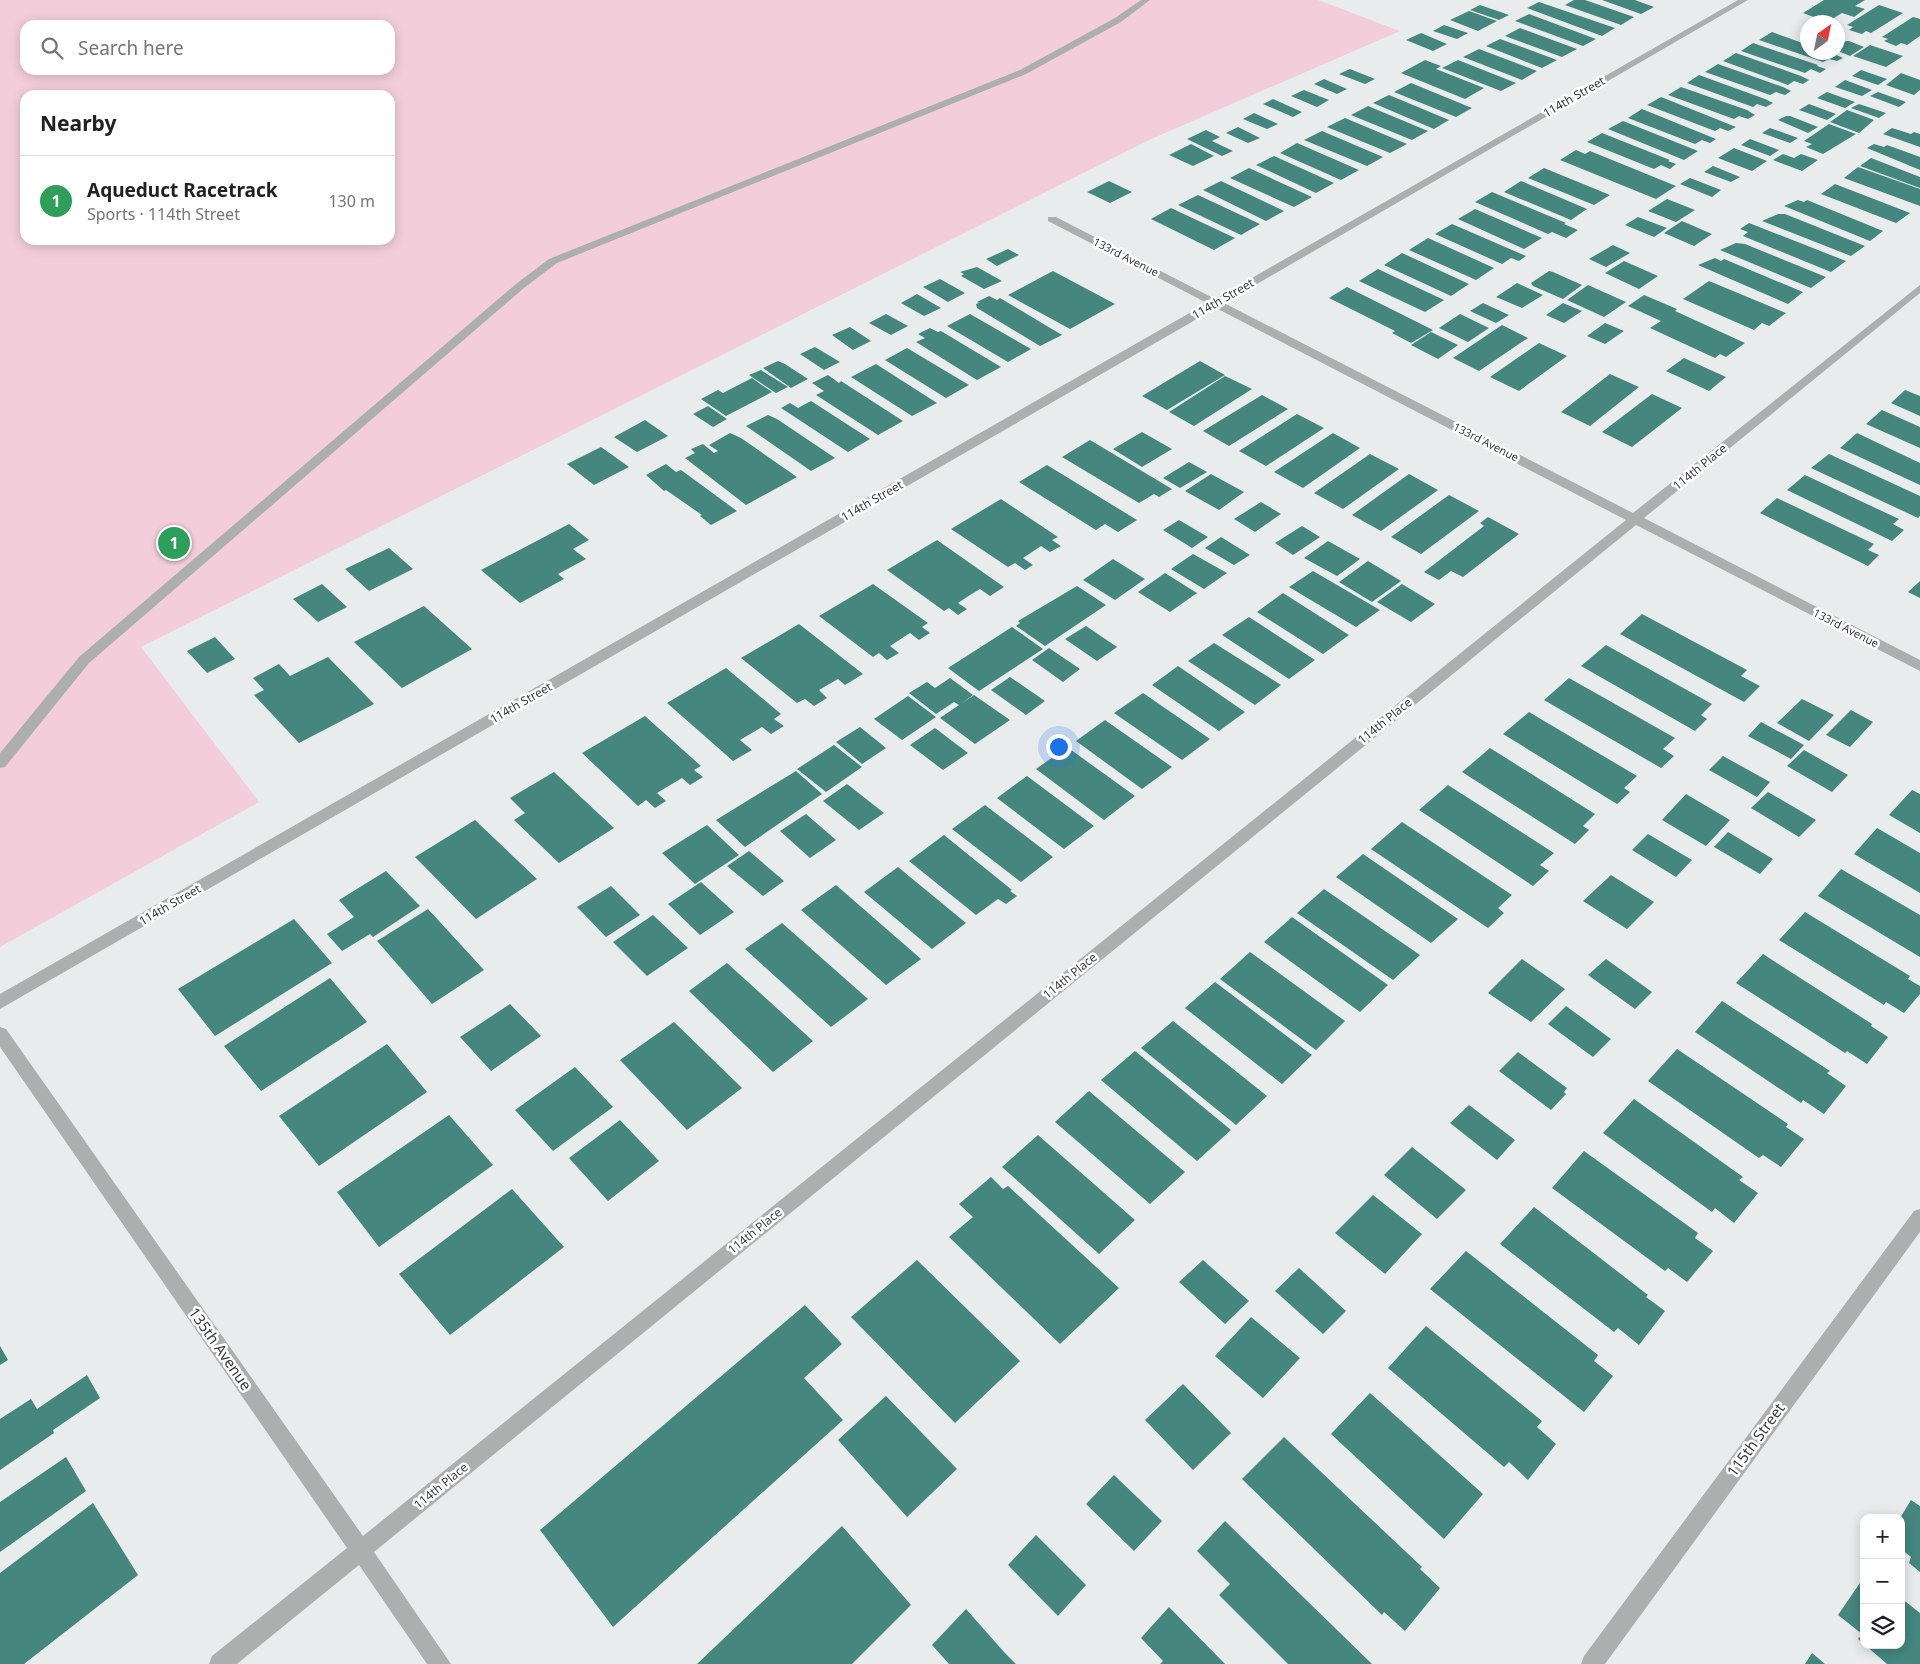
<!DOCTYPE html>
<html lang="en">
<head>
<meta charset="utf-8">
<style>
	:root { --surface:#fff; --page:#f6f6f6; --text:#202124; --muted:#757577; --line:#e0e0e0; --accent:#bb3371 }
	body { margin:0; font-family:"Noto Sans",sans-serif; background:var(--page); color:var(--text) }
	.controls { position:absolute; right:15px; bottom:15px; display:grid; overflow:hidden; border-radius:10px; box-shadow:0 2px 12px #0003 }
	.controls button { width:45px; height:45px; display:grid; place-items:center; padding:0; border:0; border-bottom:1px solid var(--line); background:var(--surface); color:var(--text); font:25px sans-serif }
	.compass { position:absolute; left:1800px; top:15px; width:45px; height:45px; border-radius:50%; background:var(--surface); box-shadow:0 2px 12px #0003; rotate:33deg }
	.you { position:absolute; left:1058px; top:746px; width:18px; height:18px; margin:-12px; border:4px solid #fff; border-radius:50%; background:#1a73e8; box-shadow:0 0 0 8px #1a73e833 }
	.badge { display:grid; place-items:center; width:32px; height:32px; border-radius:50%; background:var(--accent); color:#fff; font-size:16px; font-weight:700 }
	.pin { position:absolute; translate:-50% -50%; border:2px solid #fff; box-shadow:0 1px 5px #0006 }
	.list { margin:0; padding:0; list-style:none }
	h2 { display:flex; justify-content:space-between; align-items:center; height:65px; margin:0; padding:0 20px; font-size:21px }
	h2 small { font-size:16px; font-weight:400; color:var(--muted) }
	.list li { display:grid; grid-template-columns:32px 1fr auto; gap:15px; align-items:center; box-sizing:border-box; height:90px; padding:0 20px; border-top:1px solid var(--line) }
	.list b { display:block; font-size:19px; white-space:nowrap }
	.list p { margin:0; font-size:16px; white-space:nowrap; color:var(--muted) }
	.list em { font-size:16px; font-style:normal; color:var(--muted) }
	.icon { flex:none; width:28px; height:28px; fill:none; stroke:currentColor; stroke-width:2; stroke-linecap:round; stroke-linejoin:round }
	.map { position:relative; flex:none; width:1920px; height:1664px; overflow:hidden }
	.search { position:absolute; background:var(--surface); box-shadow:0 2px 12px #0003; left:20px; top:20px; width:375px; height:55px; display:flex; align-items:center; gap:12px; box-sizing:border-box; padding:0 18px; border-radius:15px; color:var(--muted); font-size:19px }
	.panel { position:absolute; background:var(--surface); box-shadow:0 2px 12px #0003; left:20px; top:90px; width:375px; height:155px; border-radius:15px }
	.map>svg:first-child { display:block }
	.green { fill:#f3ceda; fill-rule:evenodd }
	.building { fill:#45867f }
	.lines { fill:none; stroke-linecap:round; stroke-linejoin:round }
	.lane { fill:#adafae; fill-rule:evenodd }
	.street { fill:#adafae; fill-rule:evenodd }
	.labels { text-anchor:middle; stroke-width:5; stroke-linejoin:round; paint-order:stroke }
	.far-street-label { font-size:11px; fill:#3a3c3b; stroke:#fff }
	.street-label { font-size:12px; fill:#3a3c3b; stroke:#fff }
	.near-street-label { font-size:15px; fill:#3a3c3b; stroke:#fff }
</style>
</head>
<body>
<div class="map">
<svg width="1920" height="1664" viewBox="0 0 1920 1664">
	<rect width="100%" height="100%" fill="#e8ecec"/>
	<path class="green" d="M0,0H1318L1400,31L1149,140L141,647L259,802L0,947ZM25,25H390V70H25ZM25,95H390V240H25Z"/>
	<path class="building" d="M1574,0H1585L1634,17L1621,25L1565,5Z
		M1602,0H1635L1654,7L1641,14Z
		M1824,0H1865L1855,6L1865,9L1854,17L1842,13L1827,22L1803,13Z
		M1539,2L1615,28L1602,36L1527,8Z
		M1480,5L1509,15L1499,20L1470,10Z
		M1879,5L1903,13L1871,33L1866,31L1862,34L1849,30L1853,27L1847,25Z
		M1469,11L1497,21L1478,31L1450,20Z
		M1529,14L1596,39L1583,46L1515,21Z
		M1913,17L1920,19V36L1907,45L1901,43L1896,46L1884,41L1888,39L1882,37Z
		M1444,25L1468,33L1457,39L1433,31Z
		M1520,28L1577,49L1562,57L1505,36Z
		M1772,32L1808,45V52H1830L1843,58L1837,61L1829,59L1823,62L1759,40Z
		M1421,33L1447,44L1433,51L1406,40Z
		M1500,39L1557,60L1542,68L1486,46Z
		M1846,41H1849L1864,47L1850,56L1838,51V46Z
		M1753,43L1818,65L1817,66L1826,69L1820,73L1811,69L1805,73L1741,51Z
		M1870,45L1903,56L1886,67L1853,56Z
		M1479,49L1537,71L1522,80L1463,57Z
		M1736,53L1801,76L1809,80L1803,84L1794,81L1788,85L1723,61Z
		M1425,60L1441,66L1436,69L1484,88L1465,99L1401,73Z
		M1458,60L1516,83L1501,91L1442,68Z
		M1718,64L1783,87L1791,91L1785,95L1776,92L1770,95L1705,72Z
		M1350,69L1375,79L1365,84L1339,74Z
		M1861,70L1887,79L1878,85L1852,76Z
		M1901,73L1920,80V90L1914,95L1886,85Z
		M1699,75L1765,99L1773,103L1766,107L1757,104L1753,107L1687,83Z
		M1324,79L1347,89L1337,94L1314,84Z
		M1845,80L1872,90L1862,96L1835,87Z
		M1411,83L1472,108L1456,117L1394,92Z
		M1681,87L1747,110L1755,115L1748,119L1739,116L1734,119L1668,95Z
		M1304,90L1329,100L1317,107L1291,96Z
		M1827,92L1855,102L1845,108L1817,98Z
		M1878,92L1906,102L1899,107L1870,96Z
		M1389,95L1449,120L1434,129L1373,103Z
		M1661,97L1736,127L1728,131L1720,128L1715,131L1647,105Z
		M1273,99L1302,112L1293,117L1263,104Z
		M1809,104L1836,114L1827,120L1799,110Z
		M1859,104L1886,113L1879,118L1851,108Z
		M1368,106L1428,131L1412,140L1351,115Z
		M1642,109L1716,139L1710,143L1702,140L1695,144L1628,118Z
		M1847,110L1874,120L1859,133L1830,122Z
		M1254,113L1278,124L1267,129L1243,119Z
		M1786,116H1790L1818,127L1808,133L1778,120Z
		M1345,118L1407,144L1390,153L1327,127Z
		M1623,121L1698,151L1684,160L1608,129Z
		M1829,124L1856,134L1823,154L1806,147L1812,144L1804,141Z
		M1238,127L1260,138L1248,143L1226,133Z
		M1770,128L1798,138L1790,143L1762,133Z
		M1892,128L1911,134L1914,132L1920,134V147L1883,134Z
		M1206,130L1220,137L1212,141L1233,151L1222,156L1187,139Z
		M1322,131L1383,157L1367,166L1304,140Z
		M1602,133L1670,160L1668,161L1676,164L1670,169L1661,165L1654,169L1587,142Z
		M1750,139L1779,150L1770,156L1741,145Z
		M1297,143L1359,170L1341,180L1280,153Z
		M1191,144L1214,156L1193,166L1169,155Z
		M1874,144L1884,147L1887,145L1920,157V170L1867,148Z
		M1734,148L1767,161L1752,171L1718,158Z
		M1576,150L1585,154L1590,151L1676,186L1656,199L1560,160Z
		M1783,154L1794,158L1801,154L1818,160L1802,171L1773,160Z
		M1274,156L1334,183L1316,193L1256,165Z
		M1871,158L1920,177V188L1860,166Z
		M1713,166L1740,177L1731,182L1704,172Z
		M1858,167L1920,189V206L1844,178Z
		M1249,168L1312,197L1294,207L1230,178Z
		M1544,168L1610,195L1594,205L1528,178Z
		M1690,178L1721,190L1712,197L1680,184Z
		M1109,181L1132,192L1110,203L1087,192Z
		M1221,181L1284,211L1266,221L1203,190Z
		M1521,181L1587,209L1571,220L1504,192Z
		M1835,184L1910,213L1896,223L1821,194Z
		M1492,192L1566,223L1564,224L1578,230L1566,238L1552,232L1548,234L1475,202Z
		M1198,195L1260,224L1241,235L1178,205Z
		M1667,199L1695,210L1676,222L1648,211Z
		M1798,200L1804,202L1807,200L1883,231L1870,241L1784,206Z
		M1171,208L1235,238L1214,250L1151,219Z
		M1475,209L1542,238L1524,249L1458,219Z
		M1778,214H1785L1865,246L1851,256L1762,221Z
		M1638,217L1667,228L1654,237L1625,225Z
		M1682,221L1712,234L1694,246L1664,233Z
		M1749,223L1846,261L1831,272L1743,236L1748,232L1740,229Z
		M1452,224L1526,256L1519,261L1511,258L1502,264L1435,234Z
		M1428,238L1494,268L1476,280L1409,250Z
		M1736,243L1745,244L1826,277L1811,288L1720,250Z
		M1613,245L1630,253L1606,267L1589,259Z
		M1008,249L1019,255L997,266L986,259Z
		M1402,253L1469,284L1451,296L1384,265Z
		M1715,258L1721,261L1724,259L1803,292L1788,304L1698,265Z
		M1624,261L1658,276L1639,289L1605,273Z
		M977,267L1002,281L984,289L961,276L964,274L960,272Z
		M1378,269L1444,300L1425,312L1359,281Z
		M1053,271L1115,304L1070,329L1008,295Z
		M1549,271L1553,272L1582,285L1563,299L1533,286L1531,283Z
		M940,279L965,293L948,302L923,287Z
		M1709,281L1786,313L1769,326L1762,323L1754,330L1683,299Z
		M1517,283L1543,295L1522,308L1496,297Z
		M1588,285L1626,302L1604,317L1567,300Z
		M1347,287L1433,330L1411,343L1392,333L1395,331L1329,298Z
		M917,294L941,308L924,316L901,303Z
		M1644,295L1677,309L1675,311L1745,343L1726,357L1720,354L1715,358L1650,328L1661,321L1628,306Z
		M989,296L997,300L1000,298L1062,335L1040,346L977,308L976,304L979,303L977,302Z
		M1483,303L1509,315L1496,323L1470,311Z
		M1563,303L1582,311L1564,323L1546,315Z
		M886,314L908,326L891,335L869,323Z
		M970,314L1031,349L1008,362L947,326Z
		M1460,314L1489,328L1468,342L1439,328Z
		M1605,323L1624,331L1605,344L1587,336Z
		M1502,325L1528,338L1479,371L1453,358Z
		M850,327L871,341L853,350L832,335Z
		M930,328L938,332L941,331L1001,367L977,380L916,342L925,338L918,334Z
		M1431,332L1458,345L1438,359L1411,345Z
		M1539,343L1567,356L1519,391L1490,377Z
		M815,347L840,362L824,370L800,354Z
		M907,348L969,385L946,398L885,360Z
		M1684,358L1726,377L1709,391L1666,371Z
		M778,361L785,364L808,379L791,388L763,368Z
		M1200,361L1225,375L1167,410L1142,396Z
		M876,364L937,403L912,416L851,377Z
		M761,370L788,387L776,393L749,375Z
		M1610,374L1639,387L1590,426L1561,412Z
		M828,375L839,383L841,381L903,421L878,435L816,395L824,391L812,383Z
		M1225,376L1252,389L1194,426L1169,412Z
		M752,378L772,392L726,416L701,399L718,390L723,393Z
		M1905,390L1920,396V416L1891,403Z
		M1652,394L1682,408L1632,447L1602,432Z
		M1262,395L1288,409L1229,446L1203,431Z
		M811,401L870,439L848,452L781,408L790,403L798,408Z
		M708,406L727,419L713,427L693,414Z
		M1882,410L1920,427V448L1866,424Z
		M1297,414L1324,428L1266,466L1239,451Z
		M768,415L777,419L835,458L811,471L746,426Z
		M645,420L668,436L637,452L614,437Z
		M1142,432L1172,449L1142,467L1113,449Z
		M730,433L741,438L797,477L746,505L685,458L695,453L691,449L703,444L714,453L718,451L709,445Z
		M1333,433L1360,448L1303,488L1274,472Z
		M1857,433L1920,463V485L1840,448Z
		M1090,440L1172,489L1159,497L1154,494L1139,503L1062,457Z
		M601,447L629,467L594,485L567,464Z
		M1370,454L1399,469L1343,509L1314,493Z
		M1829,454L1920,496V516L1918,518L1811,468Z
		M1189,462L1207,472L1180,488L1163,478Z
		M666,464L676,472L681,470L737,511L711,525L700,516L702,515L666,490L664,491L646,475Z
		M1047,465L1137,520L1118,532L1105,524L1096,530L1019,482Z
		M1211,474L1244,492L1219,510L1185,491Z
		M1409,474L1438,490L1381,531L1352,515Z
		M1805,475L1899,519L1893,524L1904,530L1892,541L1787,490Z
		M1449,495L1479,511L1421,554L1391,537Z
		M1777,498L1874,544L1868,550L1879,555L1868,566L1760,513Z
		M1001,499L1058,537L1052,540L1061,546L1050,552L1041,546L1023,558L1033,565L1025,570L1015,563L1008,567L951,529Z
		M1261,502L1281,514L1255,532L1234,519Z
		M1488,517L1519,534L1463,577L1451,571L1439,580L1424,572L1484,526L1480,523Z
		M1179,520L1208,537L1192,548L1163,530Z
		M569,524L589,540L573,549L586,559L558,574L564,579L520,603L481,570Z
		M1302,526L1320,537L1293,555L1275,543Z
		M1221,537L1250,555L1234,565L1205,548Z
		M937,540L1004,587L990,596L980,589L970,595L958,603L967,609L958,615L949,608L944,611L887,570Z
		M1328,541L1360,559L1337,576L1304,558Z
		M389,548L413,569L369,591L345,569Z
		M1193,554L1227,573L1204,589L1171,569Z
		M1113,559L1145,579L1115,600L1083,580Z
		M1368,561L1401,581L1372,602L1339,582Z
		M1313,571L1380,610L1356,627L1289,587Z
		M1165,573L1197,593L1170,612L1138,592Z
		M1920,581V598L1908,592Z
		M322,584L347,607L318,622L293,599Z
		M873,584L928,623L922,627L930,633L919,640L910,633L890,646L899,653L887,660L879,653L873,657L819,616Z
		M1402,584L1435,604L1411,622L1377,602Z
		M1077,586L1106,605L1045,646L1016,626L1020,623L1018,621Z
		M1283,593L1349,635L1323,654L1257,612Z
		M424,606L472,649L402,688L354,642Z
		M1642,614L1747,670L1741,676L1760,686L1744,702L1620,634Z
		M1249,617L1315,660L1289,679L1222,635Z
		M799,624L863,674L845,685L838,679L819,690L827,698L814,706L805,699L797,703L741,658Z
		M1086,626L1117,647L1097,661L1065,639Z
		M1012,627L1043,649L979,691L948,668Z
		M215,637L235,659L207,673L187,651Z
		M1214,643L1281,685L1255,705L1188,661Z
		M1606,645L1712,704L1701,715L1707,719L1695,731L1581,666Z
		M1049,648L1080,669L1063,682L1032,660Z
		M328,657L374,704L299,743L254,695L264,690L253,678L279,664L290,676Z
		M1178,666L1245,712L1219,731L1152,685Z
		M726,668L781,714L774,719L784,726L771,734L762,727L740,740L752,750L733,761L667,703Z
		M1010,677L1045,701L1026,715L991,690Z
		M950,678L973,695L961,704L974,695L1010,720L975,744L940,718L959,705L954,702L936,714L909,693L927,682L935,688Z
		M1569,678L1675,738L1663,749L1674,756L1661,768L1544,700Z
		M1143,693L1210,739L1182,760L1114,713Z
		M908,696L936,717L902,740L874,719Z
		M1802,699L1834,715L1809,741L1777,723Z
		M1851,710L1873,722L1850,747L1826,735Z
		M1529,712L1637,776L1624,788L1630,792L1617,804L1503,734Z
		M645,716L701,766L694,770L703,777L690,785L682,778L657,793L666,801L655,808L646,800L638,806L582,753Z
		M1105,720L1172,767L1142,789L1076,741Z
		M1761,722L1804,745L1791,759L1748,736Z
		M860,727L886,748L862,764L836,742Z
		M935,728L968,753L943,770L910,745Z
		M834,745L862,767L826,792L797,769Z
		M1067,747L1135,796L1104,820L1036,769Z
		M1490,748L1595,814L1583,826L1589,830L1575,844L1462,772Z
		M1804,750L1848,775L1832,792L1787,766Z
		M1723,756L1770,782L1757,797L1709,770Z
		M796,771L822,794L745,847L716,820Z
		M554,772L614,828L559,863L514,820L525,813L510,798Z
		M1027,776L1094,826L1064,849L997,798Z
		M847,784L884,813L859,830L823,801Z
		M1448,785L1554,853L1540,865L1549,871L1533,886L1419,810Z
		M1912,790L1920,794V833L1889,815Z
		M1768,792L1816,820L1799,837L1751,808Z
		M1686,794L1730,820L1706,846L1662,820Z
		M985,805L1053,857L1021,882L952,829Z
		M806,814L836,840L810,858L780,831Z
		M475,820L537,879L476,919L415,857Z
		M1402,822L1512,895L1498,908L1504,913L1488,928L1371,849Z
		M707,825L739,855L695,884L662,853Z
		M1877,828L1920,853V893L1854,854Z
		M1728,832L1773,859L1760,874L1714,847Z
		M1648,834L1692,860L1676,877L1632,850Z
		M944,835L1012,890L1010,891L1017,896L1006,904L998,899L976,915L909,861Z
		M749,851L784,881L763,896L727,866Z
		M1363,854L1458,919L1431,943L1336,877Z
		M898,867L966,923L932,949L864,892Z
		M1841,869L1920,915V957L1818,896Z
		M386,871L420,906L373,937L370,934L342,951L327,934L354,917L339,900Z
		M1611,875L1654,902L1627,929L1583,901Z
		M701,882L734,912L700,935L668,904Z
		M836,885L921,959L886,985L801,910Z
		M611,886L640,915L606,937L577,907Z
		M1324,889L1420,955L1393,980L1297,913Z
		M428,909L484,970L432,1004L377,941Z
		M1805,912L1910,976L1908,979L1920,986V994L1904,1013L1886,1002L1884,1005L1779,940Z
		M653,915L688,948L647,976L613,942Z
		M1292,917L1388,985L1360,1012L1264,942Z
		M294,919L332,963L215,1036L178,989Z
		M782,923L868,999L831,1027L745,949Z
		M1250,952L1345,1021L1316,1050L1220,979Z
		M1763,954L1872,1024L1871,1026L1888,1037L1867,1064L1847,1051L1845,1053L1736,983Z
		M1522,959L1565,989L1531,1022L1488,993Z
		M1606,959L1652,992L1635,1009L1588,975Z
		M727,963L813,1041L773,1072L689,991Z
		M330,978L367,1022L261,1091L224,1046Z
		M1215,982L1312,1055L1282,1084L1185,1008Z
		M1722,1001L1830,1071L1827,1073L1846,1086L1824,1114L1803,1100L1801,1103L1695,1032Z
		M510,1004L541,1036L491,1071L460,1037Z
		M1566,1006L1611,1039L1593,1057L1548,1024Z
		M1173,1021L1267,1096L1236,1125L1141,1048Z
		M674,1022L742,1088L687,1130L620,1060Z
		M387,1044L427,1092L319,1166L279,1116Z
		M1677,1049L1788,1124L1786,1127L1804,1139L1781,1167L1763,1155L1759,1158L1648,1081Z
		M1135,1051L1231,1130L1197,1161L1101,1080Z
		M1518,1052L1567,1088L1564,1092L1566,1094L1551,1110L1499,1071Z
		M575,1067L613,1107L553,1151L515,1110Z
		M1089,1091L1185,1172L1150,1204L1055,1122Z
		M1634,1099L1743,1177L1739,1180L1758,1193L1734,1223L1715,1208L1712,1212L1603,1133Z
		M1469,1105L1515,1140L1497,1160L1450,1123Z
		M449,1115L493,1165L379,1247L337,1192Z
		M620,1120L659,1161L608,1201L569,1158Z
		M1038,1135L1135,1220L1099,1254L1002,1167Z
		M1412,1147L1466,1190L1437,1219L1384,1175Z
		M1584,1151L1698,1233L1695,1238L1713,1251L1687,1282L1668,1268L1665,1271L1552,1188Z
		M991,1177L1003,1189L1008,1186L1119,1288L1060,1344L949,1237L973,1217L959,1204Z
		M512,1189L564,1247L450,1335L399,1274Z
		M1373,1195L1422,1234L1385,1274L1335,1233Z
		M1534,1207L1648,1295L1646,1297L1665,1311L1639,1345L1618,1328L1614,1332L1500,1244Z
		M1466,1251L1598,1355L1594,1361L1613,1376L1584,1412L1430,1289Z
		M917,1260L1020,1361L955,1423L851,1317Z
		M1203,1260L1249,1301L1225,1324L1179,1282Z
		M1299,1268L1346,1311L1323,1334L1275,1291Z
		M805,1305L842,1344L804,1378L843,1420L613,1627L540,1530Z
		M1251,1317L1300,1358L1263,1398L1215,1356Z
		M1426,1326L1542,1421L1537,1427L1556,1444L1528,1480L1509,1462L1504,1467L1388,1368Z
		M0,1346L8,1360L0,1365Z
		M87,1375L100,1398L53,1430L54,1433L0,1470V1419L31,1399L37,1409Z
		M1183,1384L1231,1433L1193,1470L1145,1420Z
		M1370,1393L1483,1494L1444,1539L1331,1434Z
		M886,1396L957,1469L907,1517L838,1440Z
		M1284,1437L1422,1567L1420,1569L1440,1588L1405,1631L1384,1612L1382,1615L1242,1479Z
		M66,1457L86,1491L0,1552V1502Z
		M1114,1475L1162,1521L1134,1551L1086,1504Z
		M1911,1500L1920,1506V1572L1909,1563L1911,1557L1901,1549L1900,1518Z
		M93,1503L138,1575L24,1664H0V1573Z
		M1225,1521L1372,1664H1288L1219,1595L1230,1584L1197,1551Z
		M842,1526L911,1605L852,1664H697Z
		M1036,1535L1086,1585L1058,1616L1008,1565Z
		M1864,1577V1644L1858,1639L1862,1634L1838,1615Z
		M1901,1598L1920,1613V1664H1887L1865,1645H1901Z
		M1169,1607L1225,1664H1160L1163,1661L1141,1638Z
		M966,1609L1004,1652L1016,1664H949L932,1645Z
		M1812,1653L1825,1664H1805Z"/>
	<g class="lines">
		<path class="lane" d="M1141,0H1150L1121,22L1026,74L557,263L524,288L89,663L5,767L0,768V753L79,657L516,284L549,259L1020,70L1115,18Z"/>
		<path class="street" d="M1738,0H1748L1224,303L1633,513L1920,285V293L1644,518L1920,660V671L1636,525L374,1552L451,1664H427L359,1565L237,1664H209L212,1656L347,1548L0,1047V1027L6,1029L363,1536L1626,520L1216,308L0,1009V994L1207,303L1048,221V217H1056L1215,299Z
			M1920,1209V1232L1605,1664H1581L1584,1656L1914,1211Z"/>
	</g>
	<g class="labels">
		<g class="far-street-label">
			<text transform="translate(1126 257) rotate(27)" y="4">133rd Avenue</text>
			<text transform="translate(1486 442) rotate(27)" y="4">133rd Avenue</text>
			<text transform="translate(1846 628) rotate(27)" y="4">133rd Avenue</text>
		</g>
		<g class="street-label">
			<text transform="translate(1574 97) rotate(-30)" y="4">114th Street</text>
			<text transform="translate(1223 299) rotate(-30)" y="4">114th Street</text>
			<text transform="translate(1700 467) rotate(-39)" y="4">114th Place</text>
			<text transform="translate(872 501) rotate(-30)" y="4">114th Street</text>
			<text transform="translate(521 703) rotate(-30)" y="4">114th Street</text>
			<text transform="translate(1385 721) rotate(-39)" y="4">114th Place</text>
			<text transform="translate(170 905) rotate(-30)" y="4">114th Street</text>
			<text transform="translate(1070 976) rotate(-39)" y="4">114th Place</text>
			<text transform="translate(755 1231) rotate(-39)" y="4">114th Place</text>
			<text transform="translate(441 1486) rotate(-39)" y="4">114th Place</text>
		</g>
		<g class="near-street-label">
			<text transform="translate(220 1349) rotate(55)" y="5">135th Avenue</text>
			<text transform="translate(1756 1440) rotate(-54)" y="5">115th Street</text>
		</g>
	</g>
</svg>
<div class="controls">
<button>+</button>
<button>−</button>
<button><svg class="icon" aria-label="layers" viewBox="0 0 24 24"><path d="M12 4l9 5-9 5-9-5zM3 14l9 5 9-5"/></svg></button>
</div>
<svg class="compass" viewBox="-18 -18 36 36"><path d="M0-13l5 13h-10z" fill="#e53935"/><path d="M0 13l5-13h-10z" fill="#757577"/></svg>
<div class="you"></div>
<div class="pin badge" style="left:174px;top:543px;background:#2e9e5b">1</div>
<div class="search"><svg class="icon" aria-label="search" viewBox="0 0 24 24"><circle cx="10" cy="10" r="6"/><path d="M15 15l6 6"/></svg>Search here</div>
<section class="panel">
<h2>Nearby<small></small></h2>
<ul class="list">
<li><span class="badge" style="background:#2e9e5b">1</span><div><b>Aqueduct Racetrack</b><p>Sports · 114th Street</p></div><em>130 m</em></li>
</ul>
</section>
</div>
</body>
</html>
